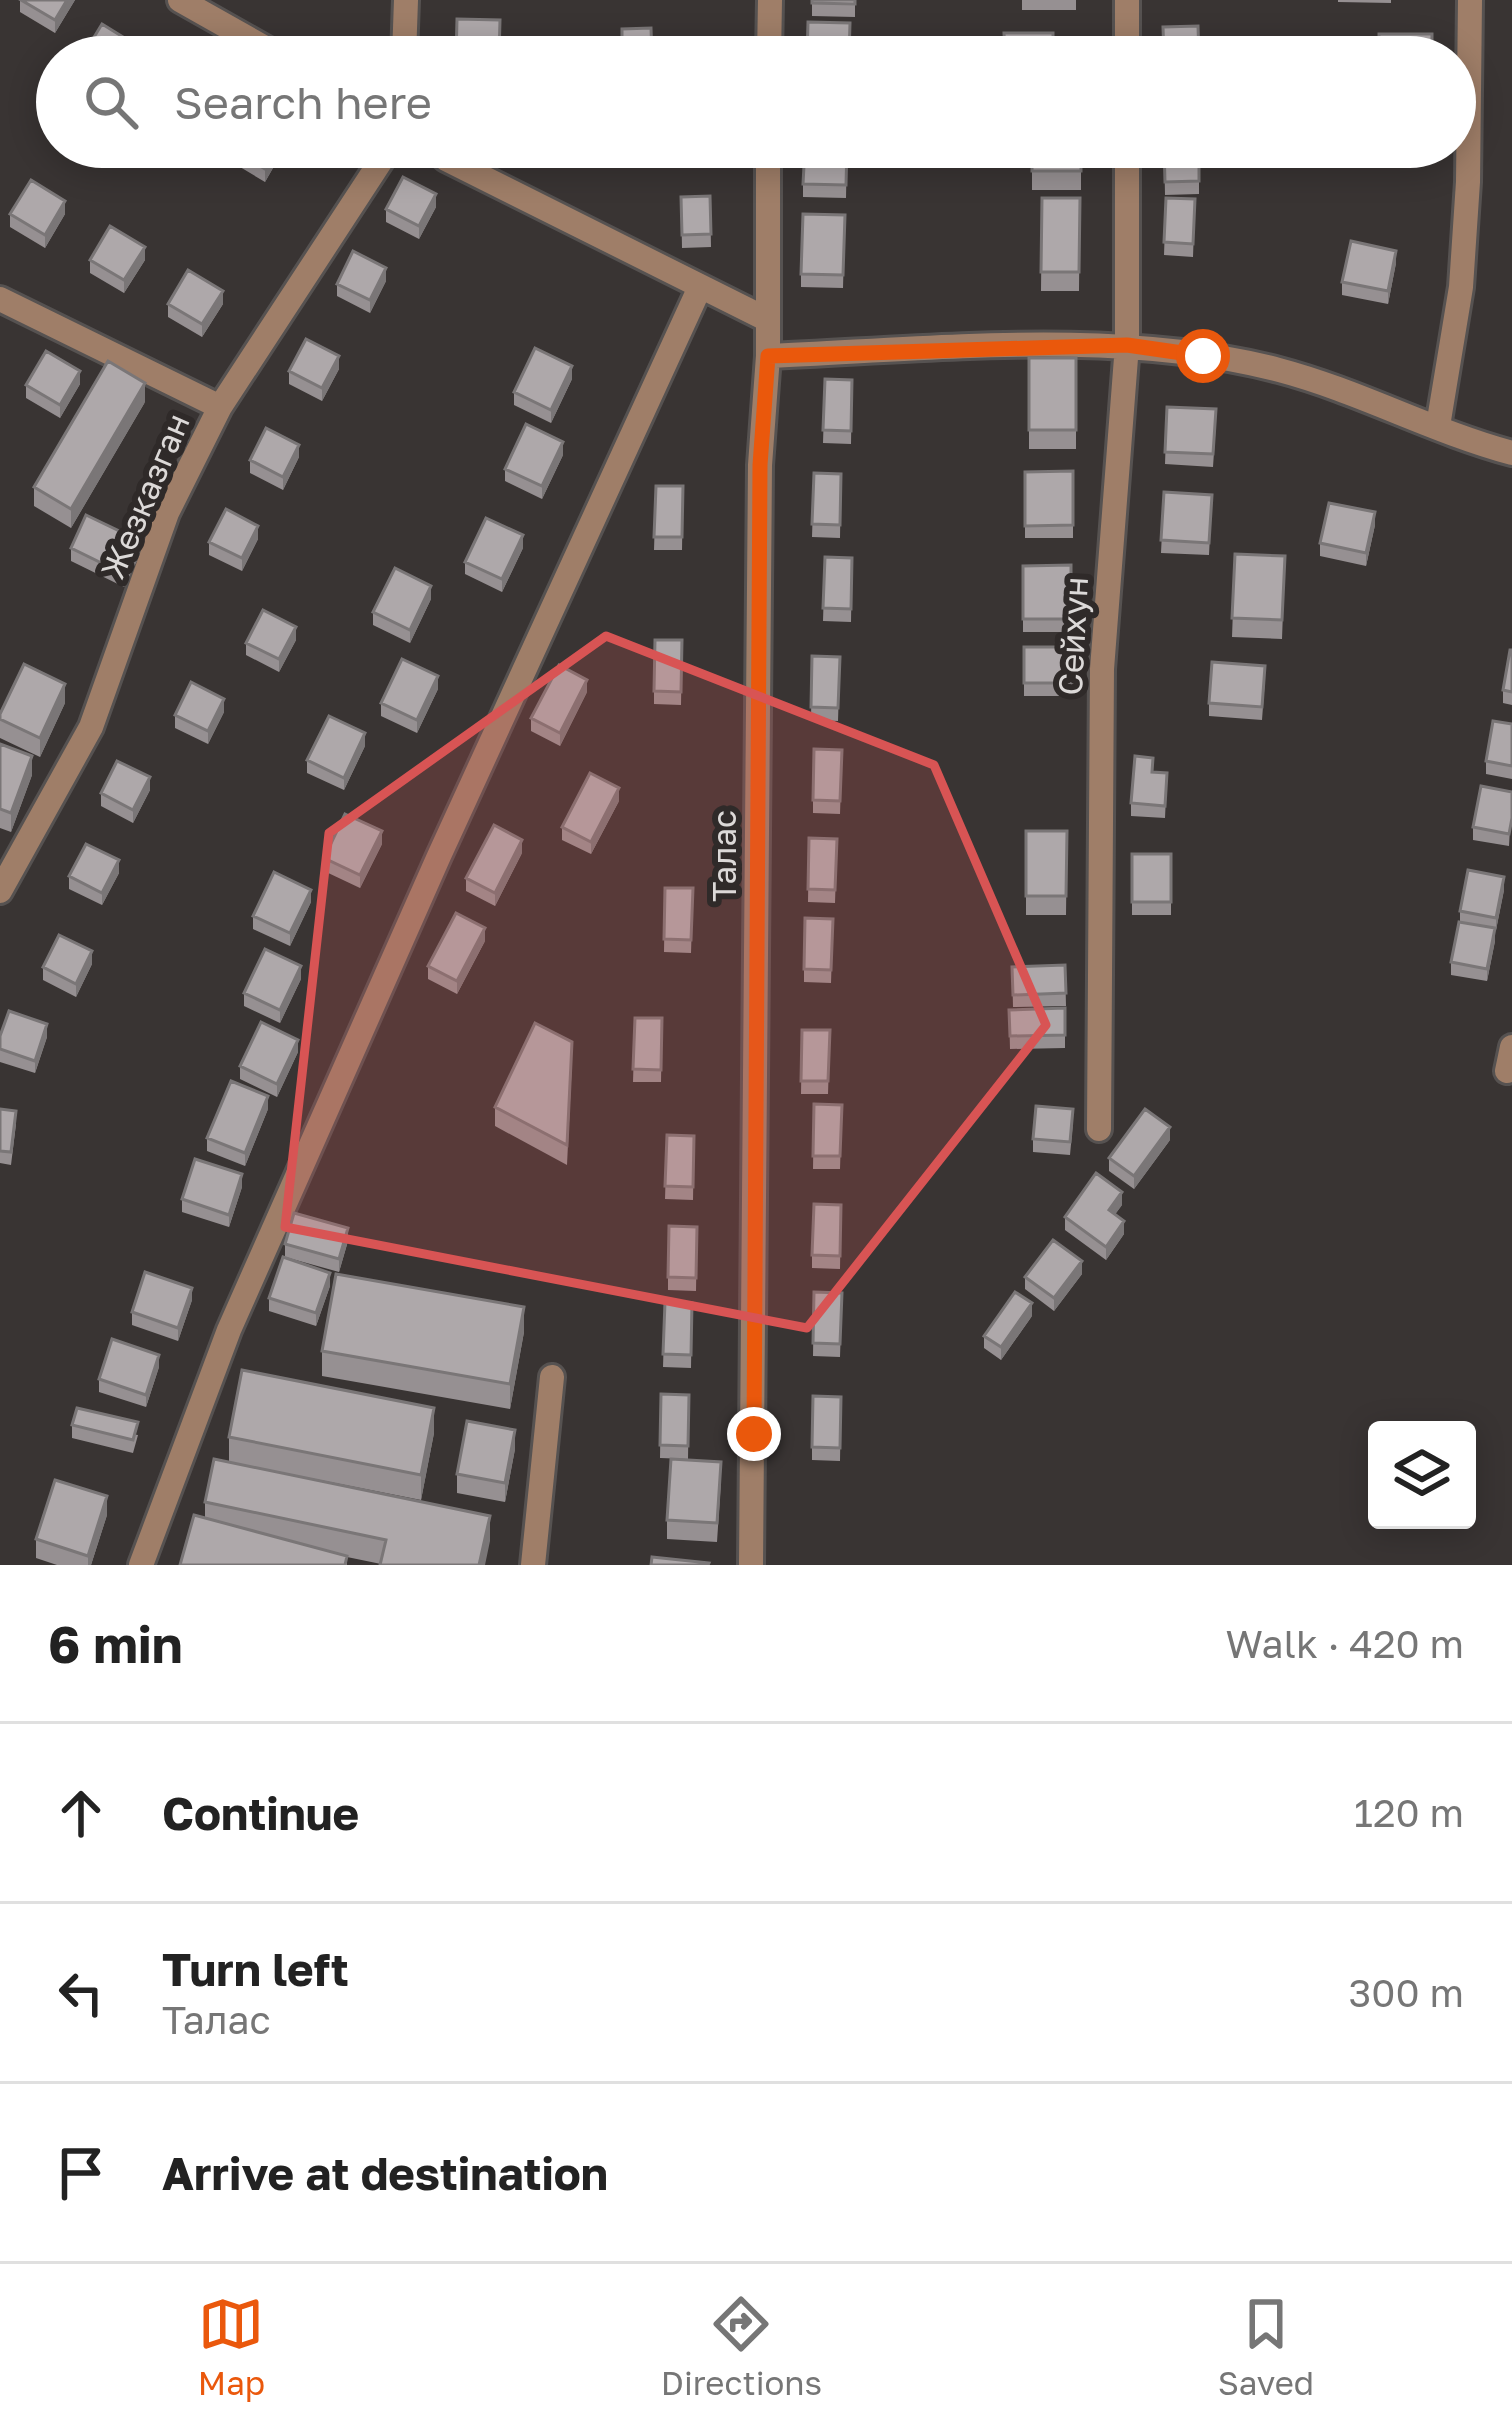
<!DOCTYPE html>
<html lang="en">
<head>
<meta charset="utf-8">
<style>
	:root { --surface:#fff; --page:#f6f6f6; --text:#222; --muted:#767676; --line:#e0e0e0; --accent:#ea580c }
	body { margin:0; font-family:"Golos Text",sans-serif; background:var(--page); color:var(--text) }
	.controls { position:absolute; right:36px; bottom:36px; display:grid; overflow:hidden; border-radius:12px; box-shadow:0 6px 30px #0003 }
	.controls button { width:108px; height:108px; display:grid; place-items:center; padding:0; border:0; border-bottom:3px solid var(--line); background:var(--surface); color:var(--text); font:60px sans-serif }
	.stop { position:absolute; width:36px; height:36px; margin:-27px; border:9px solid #ea580c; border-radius:50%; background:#fff }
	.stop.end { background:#ea580c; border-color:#fff; box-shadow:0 3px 12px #0008 }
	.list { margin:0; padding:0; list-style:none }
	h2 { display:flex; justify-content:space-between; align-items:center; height:156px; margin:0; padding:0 48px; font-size:51px }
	h2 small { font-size:39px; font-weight:400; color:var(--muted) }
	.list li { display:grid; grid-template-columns:78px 1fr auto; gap:36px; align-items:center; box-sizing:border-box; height:180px; padding:0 48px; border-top:3px solid var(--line) }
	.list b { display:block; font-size:45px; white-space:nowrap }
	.list p { margin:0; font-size:39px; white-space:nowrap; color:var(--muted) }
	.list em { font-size:39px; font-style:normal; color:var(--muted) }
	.icon { flex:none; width:66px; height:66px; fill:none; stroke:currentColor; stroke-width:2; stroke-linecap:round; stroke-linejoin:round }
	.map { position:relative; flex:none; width:1512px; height:1565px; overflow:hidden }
	.search { position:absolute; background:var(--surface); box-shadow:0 6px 30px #0003; left:36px; right:36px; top:36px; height:132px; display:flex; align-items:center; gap:30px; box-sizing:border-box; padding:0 42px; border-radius:66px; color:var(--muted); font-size:45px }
	.sheet { height:696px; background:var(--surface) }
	nav { display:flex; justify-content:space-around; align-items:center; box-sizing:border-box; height:168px; border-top:3px solid var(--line); background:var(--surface); font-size:33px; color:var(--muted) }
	nav a { display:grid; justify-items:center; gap:6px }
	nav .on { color:var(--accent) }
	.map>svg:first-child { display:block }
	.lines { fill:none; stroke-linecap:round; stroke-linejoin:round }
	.street-casing { stroke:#565251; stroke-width:30 }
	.street { stroke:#9f7e68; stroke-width:24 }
	.wall { fill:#969092 }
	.shaded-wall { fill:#7a7677 }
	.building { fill:#aea8aa; stroke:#7a7677; stroke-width:3 }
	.route { stroke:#ea580c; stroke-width:15 }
	.marked { fill:#d85454; fill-opacity:0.2; stroke:#d85454; stroke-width:9; stroke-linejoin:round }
	.labels { text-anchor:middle; stroke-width:12; stroke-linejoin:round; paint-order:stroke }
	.street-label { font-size:33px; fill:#dcd9d8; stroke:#2f2a29 }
</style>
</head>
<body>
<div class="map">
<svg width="1512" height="1565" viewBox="0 0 1512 1565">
	<rect width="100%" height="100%" fill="#393433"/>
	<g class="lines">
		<g class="street-casing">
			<path id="street" d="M180,0L281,57
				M1127,0V57
				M404,57L406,0
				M769,57L770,0
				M432,147L446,159L766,319
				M0,299L220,407
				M768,356C933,349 1119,328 1279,370C1359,391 1433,432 1512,453
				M1438,426L1461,287L1468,182L1470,0
				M0,891L91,727L167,513L220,407L390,147
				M1507,1071L1512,1047
				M1099,1129L1102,669L1127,345V147
				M141,1565L229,1330L439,856L700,287
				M533,1565L552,1377
				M751,1565L760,465L768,356V147"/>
		</g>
		<use href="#street" class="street"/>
	</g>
	<path class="wall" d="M20,0H75L55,33L20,12Z
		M812,0H855V17L812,16Z
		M1022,0H1076V10H1022Z
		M1338,0H1391V3L1338,2Z
		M285,147L265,182L230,161V148Z
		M528,147H571V164L528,163Z
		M682,147H711V164L683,165Z
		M847,147L846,198L803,197V184Z
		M1032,147H1081V190H1032Z
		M1164,147H1199V194L1165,195Z
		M710,196L711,247L682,248L681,197Z
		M1042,198H1080L1079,291H1041Z
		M1166,198L1195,199L1193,257L1164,255Z
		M436,207L419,239L386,222V209Z
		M10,214H65L45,248L10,227Z
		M845,215L843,288L801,287V274Z
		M90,260H145L124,293L90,273Z
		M1396,263L1388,304L1342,295V282Z
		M386,281L370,313L337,296V284Z
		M168,304H223L202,337L168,317Z
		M1029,358H1076V449H1029Z
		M339,369L322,401L289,384V371Z
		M572,379L551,423L514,405V392Z
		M825,379L852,380L851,444L823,443Z
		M80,384L60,418L26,398V385Z
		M145,402L71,528L34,506V487Z
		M1167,407L1216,422L1213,467L1165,464Z
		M563,455L542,499L505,481V469Z
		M299,457L283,490L250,473V460Z
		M1073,471V538H1025V472Z
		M814,473L841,474L840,538L812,537Z
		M656,486H683L682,550H654Z
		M1164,492L1212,495L1209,555L1161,553Z
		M1375,525L1366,566L1320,556V543Z
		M258,539L242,571L209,555V542Z
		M71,548L140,554L124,587L71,561Z
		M523,548L502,592L465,574V562Z
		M1235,554L1285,556L1282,639L1232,637Z
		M825,557L852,558L851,622L823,621Z
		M1071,565V632H1023V566Z
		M431,599L410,643L373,625V612Z
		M296,640L279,672L246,655V643Z
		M682,640L681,705L654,704V691Z
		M1024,647H1072V696H1024Z
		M1512,650V705L1503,703V690Z
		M812,656L840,657L838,721L811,720Z
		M1265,679L1262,720L1209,716V703Z
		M438,689L417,733L381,716V703Z
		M587,692L560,746L531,731V718Z
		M65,703L40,757L0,738V714Z
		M224,712L208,744L175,728V715Z
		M1512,724V779L1486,774V761Z
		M0,744L32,775L11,832L0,828Z
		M365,746L344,790L307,773V760Z
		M842,750L840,814L813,813V800Z
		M1153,772L1167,773L1165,818L1131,816V803Z
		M150,790L133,823L101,806V793Z
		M1512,792L1509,846L1473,840V827Z
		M619,801L591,854L562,840V827Z
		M1026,831H1067L1066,915H1026Z
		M809,838L837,839L835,903L808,902Z
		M382,844L360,888L324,871V858Z
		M522,853L495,906L466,891V878Z
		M1132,854H1171V915H1132Z
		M119,873L102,905L69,889V876Z
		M665,888H693L691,953L664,952Z
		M1504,890L1496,930H1495V941L1487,981L1451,975V962L1460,922V911Z
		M311,902L290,946L253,929V916Z
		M833,919L831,983L804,982V969Z
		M485,941L457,994L428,979V966Z
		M92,964L76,997L43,980V967Z
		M1065,965L1066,1006L1013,1007L1012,967Z
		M301,979L280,1023L244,1006V993Z
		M1009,1010L1065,1035V1048L1010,1049Z
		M635,1018H662L661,1082H633Z
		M802,1030H830L828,1094H801Z
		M0,1036L47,1037L35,1073L0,1062Z
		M298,1052L277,1097L240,1079V1066Z
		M572,1061L567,1165L495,1126V1107Z
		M814,1104L842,1105L840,1169H813Z
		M0,1109L16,1124L11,1165L0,1163Z
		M268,1109L245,1166L207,1151V1138Z
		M1073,1122L1070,1155L1033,1152V1139Z
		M667,1135L694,1136L693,1200L665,1199Z
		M1170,1140L1134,1189L1109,1171V1158Z
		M242,1187L229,1227L182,1212V1199Z
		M841,1205L840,1269L812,1268V1255Z
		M1122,1205L1115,1214L1124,1234L1106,1260L1065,1230V1217Z
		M697,1227L696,1291L668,1290V1277Z
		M348,1241L339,1272L285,1257V1244Z
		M1082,1274L1054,1311L1025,1289V1277Z
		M330,1286L316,1326L269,1311V1298Z
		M814,1292L842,1293L840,1357L813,1356Z
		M192,1300L178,1341L132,1325V1312Z
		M665,1302L692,1303L691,1368L663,1367Z
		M1032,1316L1001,1360L984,1348V1336Z
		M524,1332L510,1409L322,1376V1351Z
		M159,1367L146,1407L99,1392V1379Z
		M661,1394L689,1395L688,1459L660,1458Z
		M841,1397L840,1461L812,1460V1447Z
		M72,1425L138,1435L133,1453L72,1438Z
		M434,1433L421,1500L229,1462V1437Z
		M515,1449L505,1502L457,1493V1474Z
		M721,1481L717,1542L667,1539V1520Z
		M205,1502L490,1541L381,1564L347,1557V1565L205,1518Z
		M107,1515L91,1565H57L36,1558V1539Z"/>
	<path class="shaded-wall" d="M67,0H75L55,33V20Z
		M278,147H285L265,182V169Z
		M436,194V207L419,239V226Z
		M65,201V214L45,248V235Z
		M145,247V260L124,293V280Z
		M1396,251V263L1388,304V291Z
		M386,268V281L370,313V300Z
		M223,291V304L202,337V324Z
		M339,356V369L322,401V388Z
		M572,366V379L551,423V410Z
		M80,371V384L60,418V405Z
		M145,383V402L71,528V509Z
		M563,442V455L542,499V486Z
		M299,445V457L283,490V477Z
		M1375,512V525L1366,566V553Z
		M258,526V539L242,571V558Z
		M523,535V548L502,592V579Z
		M140,541V554L124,587V574Z
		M431,586V599L410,643V630Z
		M296,627V640L279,672V659Z
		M438,676V689L417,733V720Z
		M587,680V692L560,746V733Z
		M65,684V703L40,757V738Z
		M224,699V712L208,744V731Z
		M365,733V746L344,790V778Z
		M32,756V775L11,832V813Z
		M150,777V790L133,823V810Z
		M619,788V801L591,854V842Z
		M382,831V844L360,888V875Z
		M522,840V853L495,906V893Z
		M119,860V873L102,905V893Z
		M1504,877V890L1496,930V918Z
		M311,890V902L290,946V933Z
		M485,928V941L457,994V981Z
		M1495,928V941L1487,981V969Z
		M92,951V964L76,997V984Z
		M301,966V979L280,1023V1010Z
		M47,1024V1037L35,1073V1061Z
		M298,1040V1052L277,1097V1084Z
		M268,1096V1109L245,1166V1153Z
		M1170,1127V1140L1134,1189V1176Z
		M242,1174V1187L229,1227V1215Z
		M1122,1192V1205L1109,1223V1210Z
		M1124,1221V1234L1106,1260V1247Z
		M348,1228V1241L339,1272V1259Z
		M1082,1261V1274L1054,1311V1298Z
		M330,1273V1286L316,1326V1313Z
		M192,1288V1300L178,1341V1328Z
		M1032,1303V1316L1001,1360V1347Z
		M524,1307V1332L510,1409V1384Z
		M159,1355V1367L146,1407V1395Z
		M434,1408V1433L421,1500V1475Z
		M515,1430V1449L505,1502V1483Z
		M107,1496V1515L91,1565H88V1556Z
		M490,1516V1541L485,1565H479Z"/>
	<path class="building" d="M21,0H67L55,20Z
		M812,0H855V4L812,3Z
		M457,19L500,20L499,57H456Z
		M808,22L850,23L849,57H807Z
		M102,24L136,45L129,57H82Z
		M1198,26L1199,57H1164L1163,27Z
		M651,28L652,57H622V29Z
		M1004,33H1053V57H1005Z
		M1379,34H1432V57H1379Z
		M231,147H278L265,169L230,148Z
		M528,147H571V151L528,150Z
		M682,147H711V151L683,153Z
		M805,147H847L846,185L803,184Z
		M1032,147H1081V171H1032Z
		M1164,147H1199V181L1165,182Z
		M403,177L436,194L419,226L386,209Z
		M31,180L65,201L45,235L10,214Z
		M710,196L711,234L682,235L681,197Z
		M1042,198H1080L1079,272H1041Z
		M1166,198L1195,199L1193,244L1164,242Z
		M803,214L845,215L843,275L801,274Z
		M110,226L145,247L124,280L90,260Z
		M1351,241L1396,251L1388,291L1342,282Z
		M353,251L386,268L370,300L337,284Z
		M188,270L223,291L202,324L168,304Z
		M306,339L339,356L322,388L289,371Z
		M535,348L572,366L551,410L514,392Z
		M46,351L80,371L60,405L26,385Z
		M1029,358H1076V430H1029Z
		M108,361L145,383L71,509L34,487Z
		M825,379L852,380L851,431L823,430Z
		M1167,407L1216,409L1213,454L1165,452Z
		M526,424L563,442L542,486L505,469Z
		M266,428L299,445L283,477L250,460Z
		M1073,471V525L1025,526V472Z
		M814,473L841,474L840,525L812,524Z
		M656,486H683L682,537H654Z
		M1164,492L1212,495L1209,543L1161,540Z
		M1329,503L1375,512L1366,553L1320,543Z
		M226,509L258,526L242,558L209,542Z
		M86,515L140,541L124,574L71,548Z
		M486,518L523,535L502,579L465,562Z
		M1235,554L1285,556L1282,620L1232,618Z
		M825,557L852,558L851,609L823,608Z
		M1071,565V619H1023V566Z
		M395,568L431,586L410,630L373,612Z
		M263,610L296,627L279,659L246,643Z
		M655,640H682L681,692L654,691Z
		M1024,647H1072V683H1024Z
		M1510,650H1512V692L1503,690Z
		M812,656L840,657L838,708L811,707Z
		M402,659L438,676L417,720L381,703Z
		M1212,662L1265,666L1262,707L1209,703Z
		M24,664L65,684L40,738L0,719V714Z
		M559,665L587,680L560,733L531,718Z
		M191,682L224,699L208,731L175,715Z
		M329,716L365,733L344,778L307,760Z
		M1493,721L1512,724V766L1486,761Z
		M0,744L32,756L11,813L0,809Z
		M814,749L842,750L840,801L813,800Z
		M1135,756L1153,758L1152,772L1167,773L1165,806L1131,803Z
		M117,761L150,777L133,810L101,793Z
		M590,773L619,788L591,842L562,827Z
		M1481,786L1512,792V818L1509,834L1473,827Z
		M345,814L382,831L360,875L324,858Z
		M494,825L522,840L495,893L466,878Z
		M1026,831H1067L1066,896H1026Z
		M809,838L837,839L835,890L808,889Z
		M86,844L119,860L102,893L69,876Z
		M1132,854H1171V902H1132Z
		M1468,870L1504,877L1496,918L1460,911Z
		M274,872L311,890L290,933L253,916Z
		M665,888H693L691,940L664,939Z
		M456,913L485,928L457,981L428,966Z
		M805,918L833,919L831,970L804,969Z
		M1459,922L1495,928L1487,969L1451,962Z
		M59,935L92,951L76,984L43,967Z
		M265,949L301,966L280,1010L244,993Z
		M1065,965L1066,993L1013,995L1012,967Z
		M1065,1008V1035L1010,1036L1009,1010Z
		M9,1011L47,1024L35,1061L0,1049V1036Z
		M635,1018H662L661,1070L633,1069Z
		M261,1022L298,1040L277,1084L240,1066Z
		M535,1023L572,1042L567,1145L495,1107Z
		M802,1030H830L828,1081H801Z
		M231,1081L268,1096L245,1153L207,1138Z
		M814,1104L842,1105L840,1156H813Z
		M1036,1106L1073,1109L1070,1142L1033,1139Z
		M0,1109L16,1111L11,1152L0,1151Z
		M1145,1109L1170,1127L1134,1176L1109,1158Z
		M667,1135L694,1136L693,1187L665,1186Z
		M195,1159L242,1174L229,1215L182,1199Z
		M1096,1173L1122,1192L1109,1210L1124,1221L1106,1247L1065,1217Z
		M814,1204L841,1205L840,1256L812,1255Z
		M294,1213L348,1228L339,1259L285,1244Z
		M669,1226L697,1227L696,1278L668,1277Z
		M1053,1240L1082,1261L1054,1298L1025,1277Z
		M283,1257L330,1273L316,1313L269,1298Z
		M145,1272L192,1288L178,1328L132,1312Z
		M336,1274L524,1307L510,1384L322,1351Z
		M814,1292L842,1293L840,1344L813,1343Z
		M1015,1292L1032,1303L1001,1347L984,1336Z
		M665,1302L692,1303L691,1355L663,1354Z
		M112,1339L159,1355L146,1395L99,1379Z
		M242,1370L434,1408L421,1475L229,1437Z
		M661,1394L689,1395L688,1446L660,1445Z
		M813,1396L841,1397L840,1448L812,1447Z
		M77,1408L138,1422L133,1440L72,1425Z
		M467,1421L515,1430L505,1483L457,1474Z
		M214,1459L490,1516L479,1565H380L386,1540L205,1502Z
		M671,1459L721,1462L717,1523L667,1520Z
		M55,1480L107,1496L88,1556L36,1539Z
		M194,1515L347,1556L345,1565H180Z
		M652,1557L709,1563L708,1565H651Z"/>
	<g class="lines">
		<path class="route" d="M754,1434L760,465L768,356L1127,345L1203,356"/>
	</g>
	<path class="marked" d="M606,636L934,765L1046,1025L807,1328L285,1227L329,833Z"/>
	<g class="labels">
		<g class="street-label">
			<text transform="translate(145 496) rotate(-67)" y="12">Жезказган</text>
			<text transform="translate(1073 636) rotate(-87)" y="12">Сейхун</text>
			<text transform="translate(724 856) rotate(-90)" y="12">Талас</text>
		</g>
	</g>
</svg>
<div class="controls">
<button><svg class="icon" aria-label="layers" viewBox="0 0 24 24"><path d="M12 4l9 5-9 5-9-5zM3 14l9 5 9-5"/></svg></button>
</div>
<div class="stop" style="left:1203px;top:356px"></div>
<div class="stop end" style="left:754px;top:1434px"></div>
<div class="search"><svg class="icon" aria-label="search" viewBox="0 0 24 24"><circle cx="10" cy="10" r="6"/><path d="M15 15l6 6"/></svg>Search here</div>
</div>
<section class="sheet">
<h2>6 min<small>Walk · 420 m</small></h2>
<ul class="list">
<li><svg class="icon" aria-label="ahead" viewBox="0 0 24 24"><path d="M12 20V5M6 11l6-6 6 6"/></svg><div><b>Continue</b></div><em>120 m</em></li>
<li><svg class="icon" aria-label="left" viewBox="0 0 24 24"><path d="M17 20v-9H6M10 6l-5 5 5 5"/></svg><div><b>Turn left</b><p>Талас</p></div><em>300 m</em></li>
<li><svg class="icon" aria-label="arrive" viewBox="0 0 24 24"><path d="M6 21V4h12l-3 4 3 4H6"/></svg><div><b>Arrive at destination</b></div></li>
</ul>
</section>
<nav>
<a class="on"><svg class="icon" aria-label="map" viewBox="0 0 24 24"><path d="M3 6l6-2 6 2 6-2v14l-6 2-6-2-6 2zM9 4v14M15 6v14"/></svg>Map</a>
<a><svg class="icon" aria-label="directions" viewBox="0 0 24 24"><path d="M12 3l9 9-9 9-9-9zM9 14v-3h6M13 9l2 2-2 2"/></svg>Directions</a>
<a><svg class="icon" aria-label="saved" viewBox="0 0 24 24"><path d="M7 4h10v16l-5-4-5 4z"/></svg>Saved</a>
</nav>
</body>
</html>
